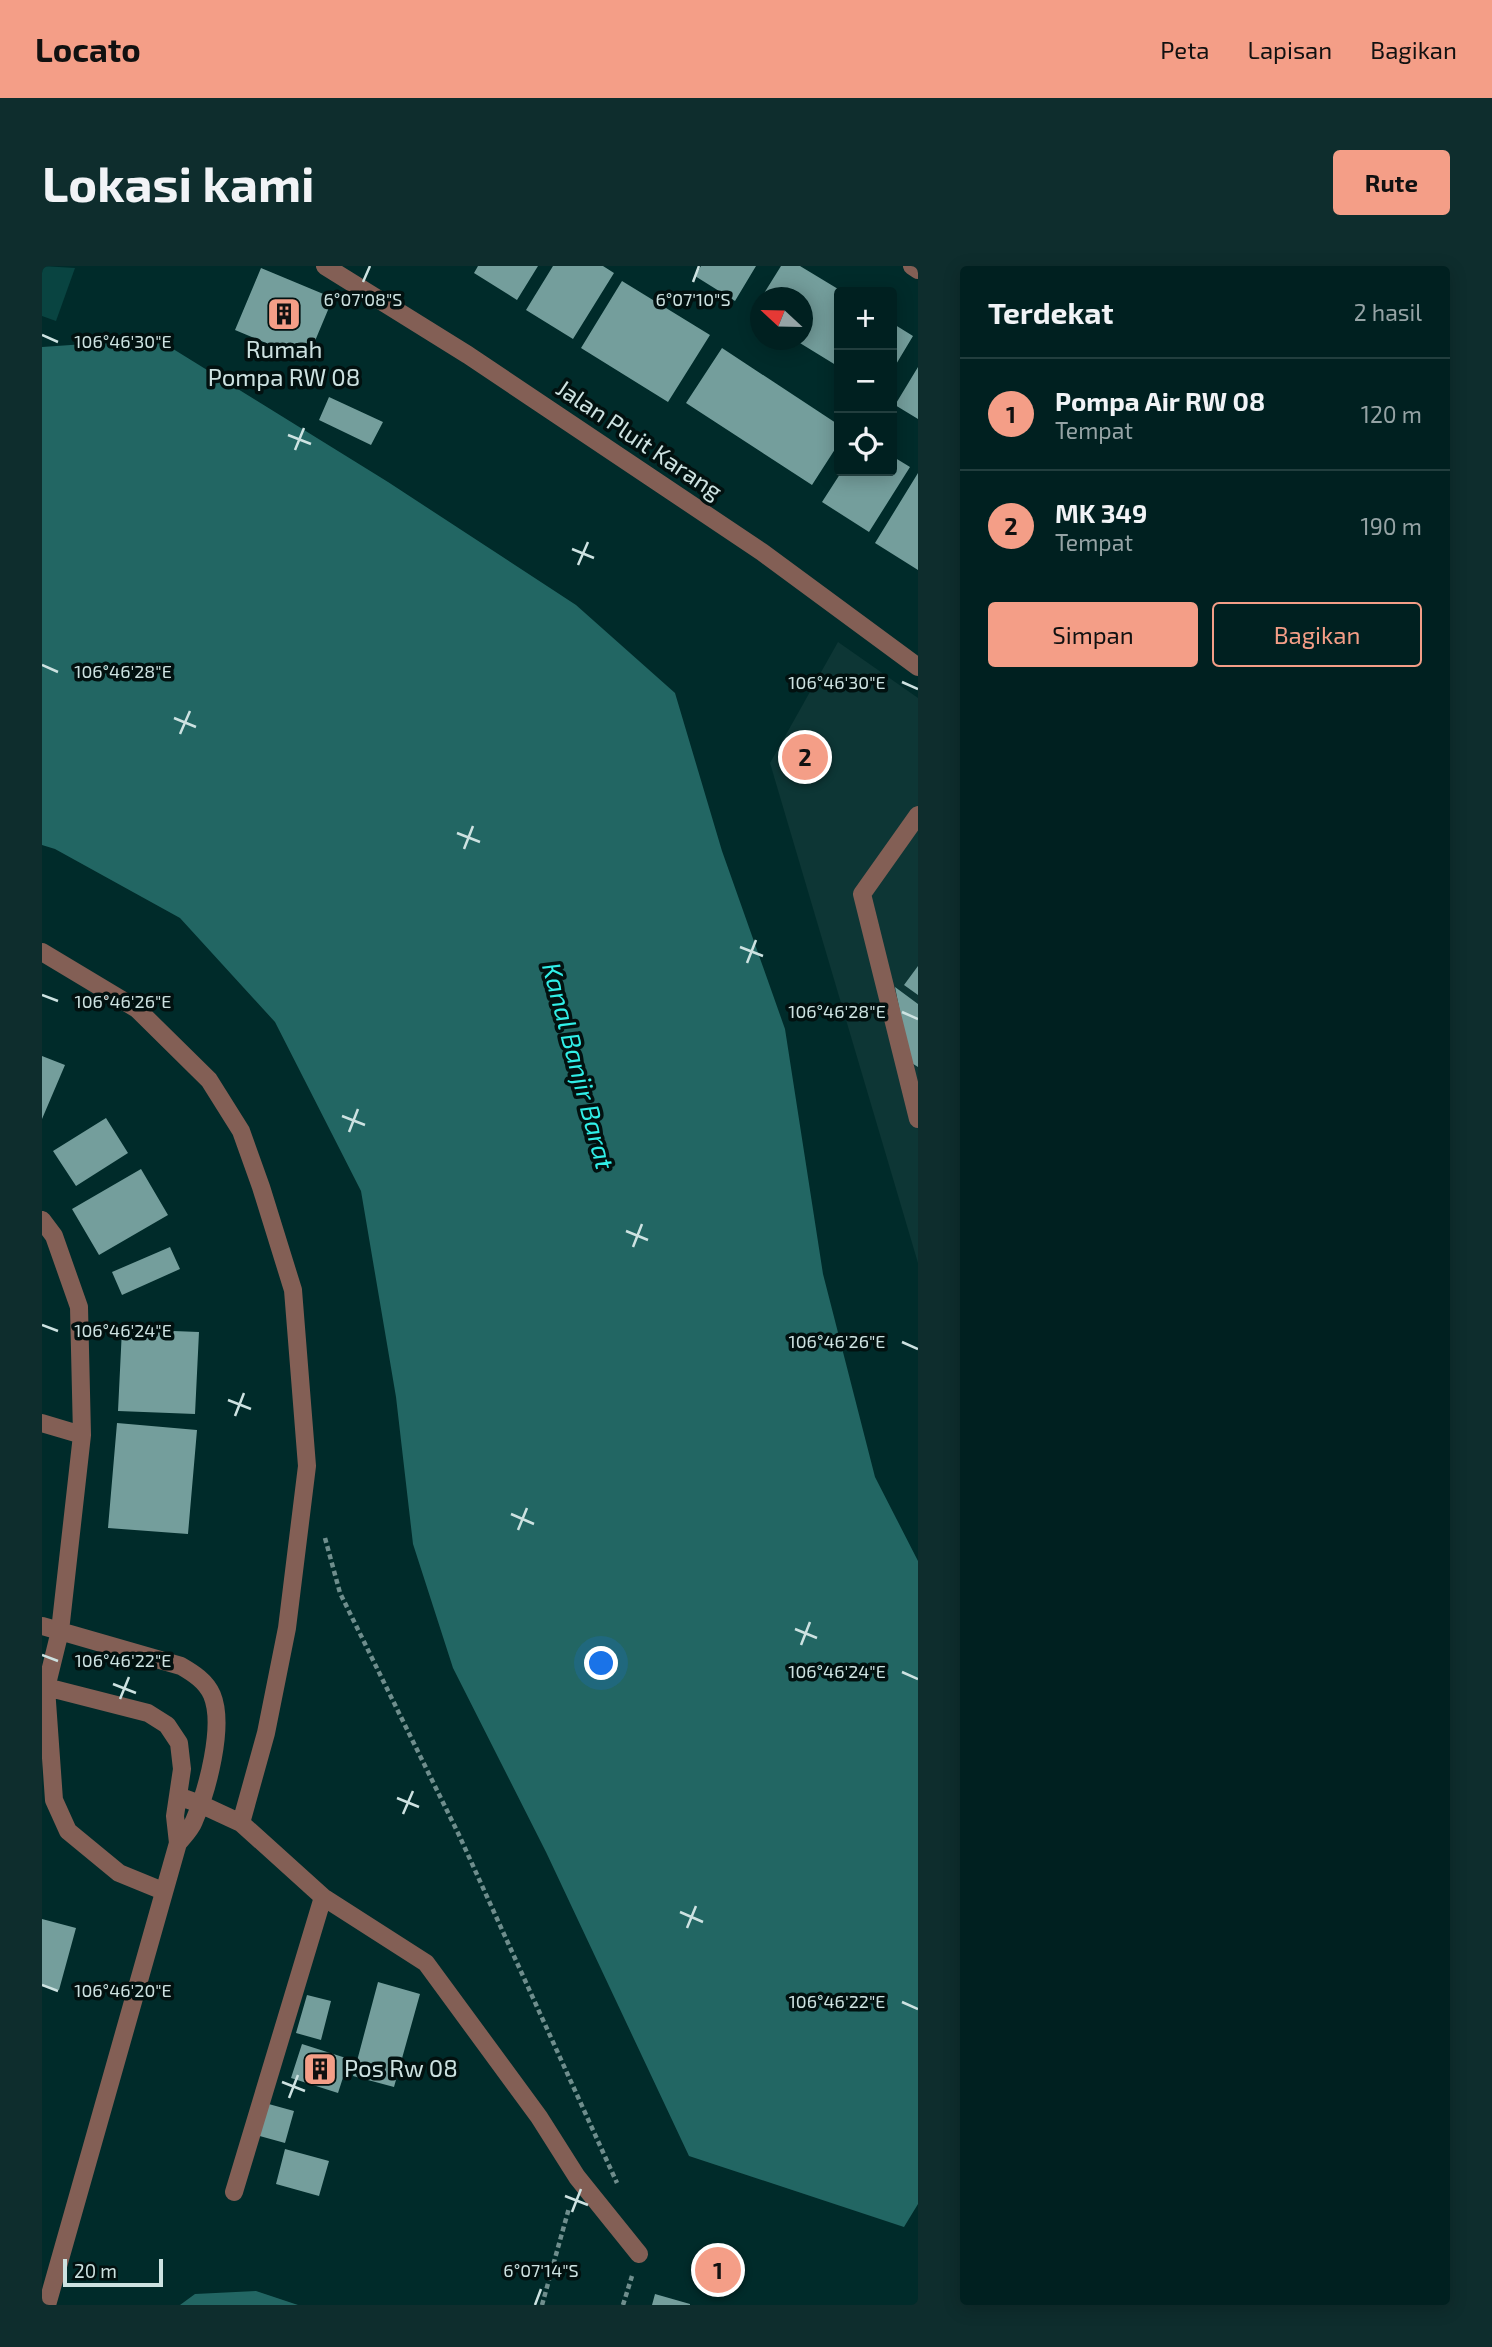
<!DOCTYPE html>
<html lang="id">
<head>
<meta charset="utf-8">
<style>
	:root { --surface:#002020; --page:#0e2d2d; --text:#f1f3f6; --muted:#95a3a5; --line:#223e3e; --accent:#f49e87 }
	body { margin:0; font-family:"Exo 2",sans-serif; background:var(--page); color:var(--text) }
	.controls { position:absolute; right:21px; top:21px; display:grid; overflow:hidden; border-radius:7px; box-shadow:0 4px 18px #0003 }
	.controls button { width:63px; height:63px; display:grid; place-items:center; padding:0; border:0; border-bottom:2px solid var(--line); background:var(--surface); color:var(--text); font:35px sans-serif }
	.compass { position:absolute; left:708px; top:21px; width:63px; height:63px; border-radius:50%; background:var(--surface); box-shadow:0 4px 18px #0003; rotate:292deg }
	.scale { position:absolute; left:21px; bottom:18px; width:100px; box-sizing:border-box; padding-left:7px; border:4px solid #cde2e1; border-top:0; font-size:19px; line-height:24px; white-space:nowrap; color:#cde2e1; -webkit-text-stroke:5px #021110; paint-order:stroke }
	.you { position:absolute; left:560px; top:1398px; width:24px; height:24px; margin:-18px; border:5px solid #fff; border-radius:50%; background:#1a73e8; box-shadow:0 0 0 10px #1a73e833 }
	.badge { display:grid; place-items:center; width:46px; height:46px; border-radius:50%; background:var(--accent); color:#111; font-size:23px; font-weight:700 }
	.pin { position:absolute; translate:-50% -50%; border:4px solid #fff; box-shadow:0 2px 7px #0006 }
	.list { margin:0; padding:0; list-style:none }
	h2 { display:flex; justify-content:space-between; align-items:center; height:91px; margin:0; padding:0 28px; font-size:30px }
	h2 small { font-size:23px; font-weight:400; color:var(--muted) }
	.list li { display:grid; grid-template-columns:46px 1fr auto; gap:21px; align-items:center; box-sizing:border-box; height:112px; padding:0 28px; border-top:2px solid var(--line) }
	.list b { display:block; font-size:26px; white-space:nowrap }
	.list p { margin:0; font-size:23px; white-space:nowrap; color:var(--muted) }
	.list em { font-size:23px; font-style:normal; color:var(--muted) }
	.actions { display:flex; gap:14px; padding:21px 28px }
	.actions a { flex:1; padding:16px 0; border:2px solid var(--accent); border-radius:7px; text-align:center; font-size:24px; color:var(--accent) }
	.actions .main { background:var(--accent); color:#111 }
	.icon { flex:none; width:38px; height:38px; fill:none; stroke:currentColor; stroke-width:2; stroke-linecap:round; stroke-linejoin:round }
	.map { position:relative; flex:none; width:876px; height:2039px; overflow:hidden; border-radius:7px }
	header { display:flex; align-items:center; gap:42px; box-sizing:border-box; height:98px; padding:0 35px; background:var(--accent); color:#111 }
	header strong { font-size:33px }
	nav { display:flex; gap:38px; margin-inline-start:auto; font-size:24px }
	.intro { display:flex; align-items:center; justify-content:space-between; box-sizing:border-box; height:168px; padding:0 42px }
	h1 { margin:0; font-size:49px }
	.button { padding:18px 32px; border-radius:7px; background:var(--accent); color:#111; font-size:24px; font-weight:700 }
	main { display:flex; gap:42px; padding:0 42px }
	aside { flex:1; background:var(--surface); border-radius:7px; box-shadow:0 4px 18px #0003 }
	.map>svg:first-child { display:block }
	.built { fill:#0d3635 }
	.green { fill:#094441 }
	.water { fill:#226663 }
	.building { fill:#749e9c }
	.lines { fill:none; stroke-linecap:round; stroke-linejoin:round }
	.path { stroke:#6f8e8d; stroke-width:4.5; stroke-dasharray:5 3.5; stroke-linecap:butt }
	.minor { stroke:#835f55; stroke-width:18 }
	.ticks { fill:none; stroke:#cde2e1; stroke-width:2.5 }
	.labels { text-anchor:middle; stroke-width:7; stroke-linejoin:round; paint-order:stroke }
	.poi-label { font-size:24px; fill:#cde2e1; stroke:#021110 }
	.street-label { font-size:24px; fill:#cde2e1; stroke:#021110 }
	.water-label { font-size:26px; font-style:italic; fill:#31efe8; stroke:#021110 }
	.ticks-label { font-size:18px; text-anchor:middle; fill:#cde2e1; stroke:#021110; stroke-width:7; stroke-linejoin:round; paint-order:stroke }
</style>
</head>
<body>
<header>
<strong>Locato</strong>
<nav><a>Peta</a><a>Lapisan</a><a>Bagikan</a></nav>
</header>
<div class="intro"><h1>Lokasi kami</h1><a class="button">Rute</a></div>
<main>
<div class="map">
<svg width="876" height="2039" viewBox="0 0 876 2039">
	<rect width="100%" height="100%" fill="#002b2a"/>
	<path class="built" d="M796,376L876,432V997L728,497Z"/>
	<path class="green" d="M0,0L33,2L14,55L0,50Z"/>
	<path class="water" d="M115,73L346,216L534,339L633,427L680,585L743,763L781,1008L833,1211L876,1295V1938L862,1961L647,1890L504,1586L411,1402L371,1278L354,1131L319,925L233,756L138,652L13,583L0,579V81Z
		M214,2025L256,2039H138L153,2028Z"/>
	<path class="building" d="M436,0H496L475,34L432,7Z
		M511,0H561L572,7L531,73L484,44Z
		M659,0H714L693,35L653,10Z
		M739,0H758L801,26H797V101L753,74H760V32H719Z
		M219,2L291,32L265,94L193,64Z
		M580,15L668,69L626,136L539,82Z
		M718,33V52L710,46Z
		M850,57L871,70L850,105Z
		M680,82L797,159V177L770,219L644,137Z
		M876,101V153L853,139Z
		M287,131L341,156L329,179L277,154Z
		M850,190L868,201L827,266L780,236L800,205H850Z
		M876,207V304L833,277Z
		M761,469L784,485L765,513L742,497Z
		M876,700V729L862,719Z
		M853,721L876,738V801L868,796Z
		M0,790L23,799L0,853Z
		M64,852L86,887L34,920L11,885Z
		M99,903L126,949L57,989L30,943Z
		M128,981L138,1003L80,1029L70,1006Z
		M80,1063L157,1066L153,1148L76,1145Z
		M75,1157L155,1164L146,1268L66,1262Z
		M0,1653L34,1662L17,1724L0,1720Z
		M336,1716L378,1728L352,1821L311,1810Z
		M265,1729L289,1735L279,1774L254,1767Z
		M260,1778L307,1793L296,1827L249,1812Z
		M223,1837L252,1845L243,1877L214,1869Z
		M243,1883L287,1895L277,1930L234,1918Z
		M675,1993L685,1998L677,2015L666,2011Z
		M613,2028L648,2038V2039H610Z"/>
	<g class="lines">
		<path class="path" d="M283,1272L298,1327L417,1569L575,1917
			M500,2039L527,1942
			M581,2039L590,2010"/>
		<path class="minor" d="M283,0L426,89L720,286L876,401
			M870,0L876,4
			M876,549L820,628L876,853
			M0,686L95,743L167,814L199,865L219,921L251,1024L265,1200L245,1362L224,1467L199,1557
			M0,954L12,970L37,1041L40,1169L18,1365L4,1422L12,1534L26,1565L77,1607L121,1625
			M0,1157L40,1169
			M0,1360L139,1400C151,1407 164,1415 170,1429C183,1460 165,1525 152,1555C149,1563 142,1570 136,1577
			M0,1420L106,1447L125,1459L137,1477L140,1503L133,1550L136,1577L5,2039
			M136,1530L158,1538L199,1557L281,1631L384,1697L497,1851L535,1911L597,1988
			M192,1926L281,1631"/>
	</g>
	<path class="ticks" d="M321,16L328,0M651,16L657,0M0,69L16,76M246,169L269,178M253,184L262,162M530,283L552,292M536,299L546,276M0,399L16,406M860,416L876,423M132,452L154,461M138,468L148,445M415,567L438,576M422,583L431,560M698,681L721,690M705,697L714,674M0,729L16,735M860,746L876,753M300,850L323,859M307,866L316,843M584,965L606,974M591,981L600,958M0,1059L16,1065M860,1076L876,1083M186,1134L209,1143M193,1150L202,1127M469,1248L492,1258M476,1264L485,1242M753,1363L775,1372M759,1379L768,1356M0,1389L16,1395M860,1406L876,1413M71,1418L94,1427M78,1433L87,1411M355,1532L377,1541M361,1548L371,1525M638,1646L661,1656M645,1662L654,1640M0,1719L16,1725M860,1736L876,1743M240,1816L263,1825M247,1832L256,1809M523,1930L546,1939M530,1946L539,1923M493,2039L499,2023"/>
	<defs>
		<g id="building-square" transform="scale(1.75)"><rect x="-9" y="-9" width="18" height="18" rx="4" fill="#f49e87" stroke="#021110"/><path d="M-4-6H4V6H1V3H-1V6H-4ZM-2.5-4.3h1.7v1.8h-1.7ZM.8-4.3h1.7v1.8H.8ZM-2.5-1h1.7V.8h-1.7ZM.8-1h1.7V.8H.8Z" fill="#111"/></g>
	</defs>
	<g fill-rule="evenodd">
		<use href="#building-square" x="242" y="48"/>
		<use href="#building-square" x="278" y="1803"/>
	</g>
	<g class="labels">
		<g class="poi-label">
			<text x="242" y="92">Rumah<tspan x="242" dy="28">Pompa RW 08</tspan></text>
			<text x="302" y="1811" text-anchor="start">Pos Rw 08</text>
		</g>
		<g class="street-label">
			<text transform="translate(597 174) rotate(34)" y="8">Jalan Pluit Karang</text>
		</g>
		<g class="water-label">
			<text transform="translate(536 800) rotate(75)" y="9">Kanal Banjir Barat</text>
		</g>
	</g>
	<g class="ticks-label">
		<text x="321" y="40">6°07'08"S</text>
		<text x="651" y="40">6°07'10"S</text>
		<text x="81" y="82">106°46'30"E</text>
		<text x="81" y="412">106°46'28"E</text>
		<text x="795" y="423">106°46'30"E</text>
		<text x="81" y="742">106°46'26"E</text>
		<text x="795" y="752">106°46'28"E</text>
		<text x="81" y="1071">106°46'24"E</text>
		<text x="795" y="1082">106°46'26"E</text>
		<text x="81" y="1401">106°46'22"E</text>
		<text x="795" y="1412">106°46'24"E</text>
		<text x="81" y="1731">106°46'20"E</text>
		<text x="795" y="1742">106°46'22"E</text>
		<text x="499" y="2011">6°07'14"S</text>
	</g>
</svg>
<div class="controls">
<button>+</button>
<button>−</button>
<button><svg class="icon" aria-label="locate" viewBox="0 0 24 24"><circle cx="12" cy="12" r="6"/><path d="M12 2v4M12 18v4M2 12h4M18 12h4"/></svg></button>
</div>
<svg class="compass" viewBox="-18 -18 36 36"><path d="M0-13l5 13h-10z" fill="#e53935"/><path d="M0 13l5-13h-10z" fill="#95a3a5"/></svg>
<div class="scale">20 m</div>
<div class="you"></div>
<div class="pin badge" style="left:676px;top:2004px">1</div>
<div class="pin badge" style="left:763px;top:491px">2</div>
</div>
<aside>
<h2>Terdekat<small>2 hasil</small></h2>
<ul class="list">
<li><span class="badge">1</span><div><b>Pompa Air RW 08</b><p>Tempat</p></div><em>120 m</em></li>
<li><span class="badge">2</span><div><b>MK 349</b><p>Tempat</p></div><em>190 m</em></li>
</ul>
<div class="actions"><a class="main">Simpan</a><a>Bagikan</a></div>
</aside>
</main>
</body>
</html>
